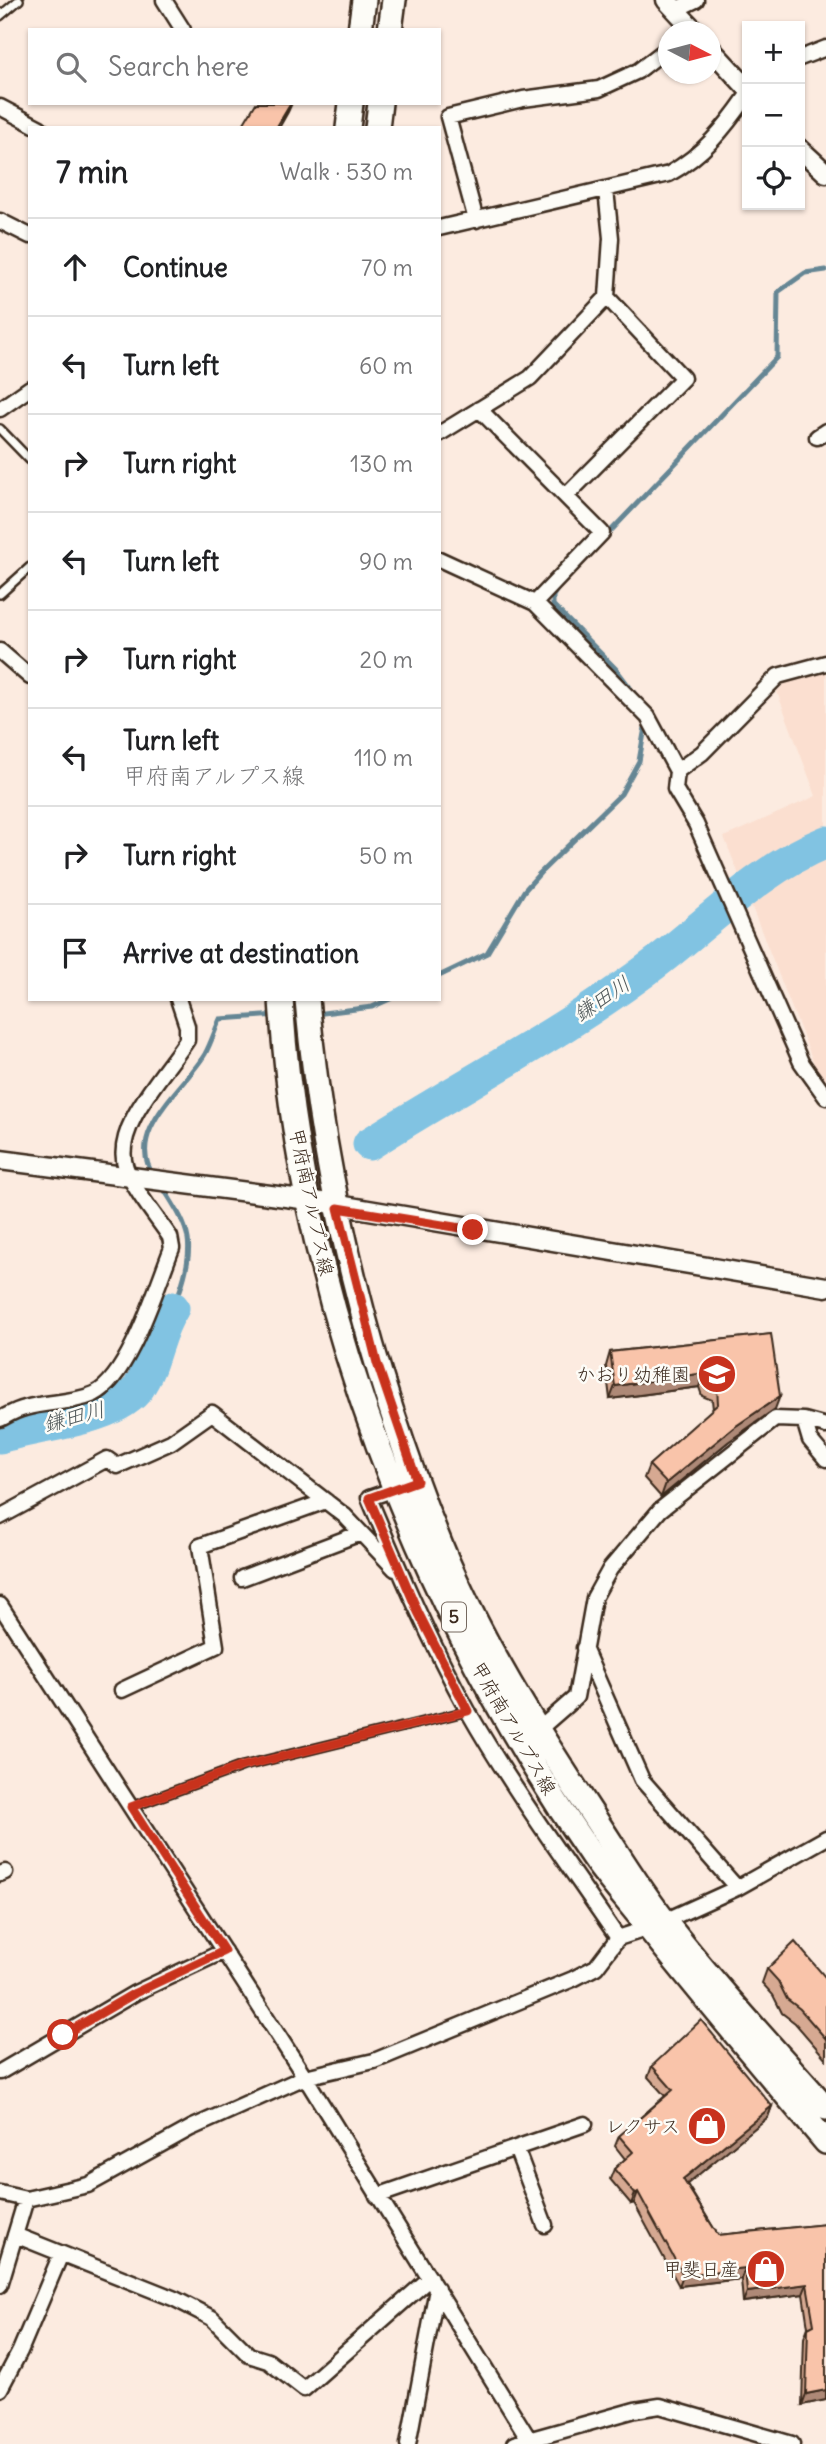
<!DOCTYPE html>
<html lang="en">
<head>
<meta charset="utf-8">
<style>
	:root { --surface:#fff; --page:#f2f2f2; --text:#202124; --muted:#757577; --line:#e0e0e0 }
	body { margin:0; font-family:Delius,"Klee One",sans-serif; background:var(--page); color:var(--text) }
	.controls { position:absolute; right:21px; top:21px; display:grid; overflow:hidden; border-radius:0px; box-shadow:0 2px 5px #0004 }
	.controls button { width:63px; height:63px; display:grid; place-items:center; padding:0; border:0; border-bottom:2px solid var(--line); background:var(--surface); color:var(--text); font:35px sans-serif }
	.compass { position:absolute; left:658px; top:21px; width:63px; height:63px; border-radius:50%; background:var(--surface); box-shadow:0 2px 5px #0004; rotate:96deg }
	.stop { position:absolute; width:21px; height:21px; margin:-16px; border:5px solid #c8321e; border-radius:50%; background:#fff }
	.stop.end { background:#c8321e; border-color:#fff; box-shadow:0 2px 7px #0008 }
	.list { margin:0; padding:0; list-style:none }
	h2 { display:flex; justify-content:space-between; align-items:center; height:91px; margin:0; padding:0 28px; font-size:30px }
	h2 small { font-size:23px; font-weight:400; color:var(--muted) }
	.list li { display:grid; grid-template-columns:46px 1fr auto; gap:21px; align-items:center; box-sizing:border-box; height:98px; padding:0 28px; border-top:2px solid var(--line) }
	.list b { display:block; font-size:26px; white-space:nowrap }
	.list p { margin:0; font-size:23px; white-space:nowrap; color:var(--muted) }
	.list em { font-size:23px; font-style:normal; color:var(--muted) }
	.icon { flex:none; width:38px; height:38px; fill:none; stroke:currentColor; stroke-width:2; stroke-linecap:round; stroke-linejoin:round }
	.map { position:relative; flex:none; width:826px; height:2444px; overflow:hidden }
	.search { position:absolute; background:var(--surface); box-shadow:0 2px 5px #0004; left:28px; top:28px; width:413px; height:77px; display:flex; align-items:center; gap:18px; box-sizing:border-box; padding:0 24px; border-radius:0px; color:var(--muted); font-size:26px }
	.panel { position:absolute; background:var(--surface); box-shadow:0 2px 5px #0004; left:28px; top:126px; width:413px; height:875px; border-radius:0px }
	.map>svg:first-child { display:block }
	.built { fill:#fbdfd0 }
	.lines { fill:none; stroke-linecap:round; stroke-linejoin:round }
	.stream { stroke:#658694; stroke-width:5 }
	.river { stroke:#81c3e2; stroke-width:33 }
	.service-casing { stroke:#3b2a1e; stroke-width:12 }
	.minor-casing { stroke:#3b2a1e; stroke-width:19 }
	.tertiary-casing { stroke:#3b2a1e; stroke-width:23 }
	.primary-casing { stroke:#3b2a1e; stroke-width:28 }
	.service { stroke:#fdfcf7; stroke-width:7 }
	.minor { stroke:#fdfcf7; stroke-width:14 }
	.tertiary { stroke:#fdfcf7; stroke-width:18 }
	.primary { stroke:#fdfcf7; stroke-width:23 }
	.wall { fill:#d6a992; stroke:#3b2a1e; stroke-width:2 }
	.shaded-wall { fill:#ae8977; stroke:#3b2a1e; stroke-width:2 }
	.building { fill:#f9c4aa; stroke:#3b2a1e; stroke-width:2 }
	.route { stroke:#c8321e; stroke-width:9 }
	.labels { text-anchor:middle; stroke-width:5; stroke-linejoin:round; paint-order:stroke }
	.shield { fill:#fdfcf7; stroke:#75695f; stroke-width:2 }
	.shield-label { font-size:18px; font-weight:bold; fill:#3b2a1e }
	.street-label { font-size:19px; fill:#3b2a1e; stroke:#fdfcf7 }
	.poi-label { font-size:19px; fill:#3b2a1e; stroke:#fdfcf7; text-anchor:end }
	.water-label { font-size:21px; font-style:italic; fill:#505859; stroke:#fdfcf7 }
</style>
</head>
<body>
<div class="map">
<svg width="826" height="2444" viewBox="0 0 826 2444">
	<rect width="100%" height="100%" fill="#fcebe0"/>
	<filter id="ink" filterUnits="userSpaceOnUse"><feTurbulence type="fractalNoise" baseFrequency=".0143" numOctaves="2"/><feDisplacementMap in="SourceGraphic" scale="14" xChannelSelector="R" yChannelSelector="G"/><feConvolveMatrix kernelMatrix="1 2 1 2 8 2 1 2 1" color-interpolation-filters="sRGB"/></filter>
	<g filter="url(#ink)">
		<path class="built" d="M826,672V1081L815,1066L724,837L816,796L777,692L786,682Z"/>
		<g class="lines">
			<path class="stream" d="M605,537L777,357L778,292L805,273L826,270
				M560,585L553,596V605L616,669L644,706
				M439,976L487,953L524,891L540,873L621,794L639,761L646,722
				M315,1014L372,1007L390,999
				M154,1176C123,1132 185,1088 205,1054C211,1043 215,1030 220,1019L277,1015
				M153,1352C167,1323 193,1272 188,1239C185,1220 172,1203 162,1186"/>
			<path class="river" d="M369,1144C465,1083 567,1031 657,962C712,920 761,868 826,842
				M0,1437C37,1425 117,1420 139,1387C155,1363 156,1333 173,1308"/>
			<g class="service-casing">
				<path id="service" d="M0,16L19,0
					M0,429L30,460
					M0,594L30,567
					M131,1807L243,1766L468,1711"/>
			</g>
			<g class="minor-casing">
				<path id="minor" d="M164,0L183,30
					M675,10L696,0
					M800,58L826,48
					M0,107L40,128
					M476,220L448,117L523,99L599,89L638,71L668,48
					M0,221L30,236
					M439,228L669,174C704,154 724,129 747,96
					M0,409L30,388
					M479,409L602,533L535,603
					M439,434L530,378L607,297L611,238L606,190
					M817,437L826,431
					M566,496L683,378L607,297
					M439,559L535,603L648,717L677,771L675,789L696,824L801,1062L826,1097
					M0,651L30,677
					M677,771L702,753L778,676L826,663
					M0,1419C8,1415 16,1410 25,1408C48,1401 71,1404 94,1394C129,1378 157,1285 172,1248L170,1237C156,1216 135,1192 126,1168C111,1128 166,1073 187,1040V1026L178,999
					M804,1420L810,1440L826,1459
					M401,1487L369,1498C399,1570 430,1642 468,1711C513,1790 567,1863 618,1938
					M0,1517L107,1459L117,1466L171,1442L212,1413L345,1516L395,1569
					M242,1578L358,1534
					M0,1605L305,2077L532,2444
					M584,1648L642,1780L737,1888
					M122,1690L216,1646L200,1546L326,1501
					M537,1731L576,1697L594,1598L610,1569L660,1510L775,1419L804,1420L826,1426
					M0,1874L5,1872
					M0,2072L135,1993L224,1951
					M516,2148L545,2225
					M0,2193L26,2199L88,2185L191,2128L305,2077L374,2061L573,1979L596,1967L618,1938L649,1928L737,1888L826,1838
					M377,2196L585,2124
					M15,2235L175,2299L212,2318L249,2355L268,2361L304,2389L430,2278
					M0,2285L26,2199
					M0,2389L20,2351L61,2254
					M408,2444L437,2289
					M514,2444L635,2410L660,2406L792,2444"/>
			</g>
			<g class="tertiary-casing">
				<path id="tertiary" d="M666,0L696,32
					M710,48L747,88
					M800,149L826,173
					M0,1160L309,1200L826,1287"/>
			</g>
			<g class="primary-casing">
				<path id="primary" d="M360,30L364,0
					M390,30L394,0
					M348,128L351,103
					M377,128L380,103
					M281,999C299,1301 421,1609 592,1856C609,1881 630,1903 648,1927C706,2000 766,2071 826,2142
					M307,999C323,1185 371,1374 441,1546C480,1641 536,1729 592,1814C616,1850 639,1889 666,1923C716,1987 772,2047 826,2108"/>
			</g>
			<use href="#service" class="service"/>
			<use href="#minor" class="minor"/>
			<use href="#tertiary" class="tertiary"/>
			<use href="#primary" class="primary"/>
		</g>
		<path class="wall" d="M771,1334L775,1409L728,1442L661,1497L644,1478L649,1465L713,1409L712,1400L702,1396L699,1387L610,1399L606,1366L610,1352Z
			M767,1969L826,1978V2059L795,2023L782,2013L773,1995L762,1983Z
			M652,2066L772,2106L768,2117L687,2184L718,2235L826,2224V2400L802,2405L804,2338L808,2327L803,2294L743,2302L741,2279L679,2286L634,2203L631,2204L610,2179L614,2169L625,2159L615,2146L619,2136L665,2096L648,2077Z"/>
		<path class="shaded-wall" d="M292,103L288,112L279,128H276Z
			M704,1373L699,1387L610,1399L615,1386Z
			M780,1396L775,1409L728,1442L661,1497L666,1483L733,1428Z
			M772,2106L768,2117L680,2190L683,2179Z
			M638,2192L634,2203L631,2204L635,2194Z
			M745,2268L741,2279L679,2286L683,2275Z
			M807,2284L803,2294L743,2302L747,2292Z
			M826,2390V2400L802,2405L806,2394Z"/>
		<path class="building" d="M256,103H291L276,128H241Z
			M771,1334L780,1396L733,1428L666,1483L649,1465L718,1404L717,1387L707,1383L704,1373L615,1386L610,1352Z
			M795,1942L826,1978V2039L800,2009L787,1999L778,1981L767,1969Z
			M701,2020L772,2106L683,2179L718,2235L826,2224V2390L806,2394L808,2328L814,2325L807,2284L747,2292L745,2268L683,2275L638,2192L635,2194L614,2169L633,2152L619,2136L673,2090L652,2066Z"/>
	</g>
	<g class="lines" filter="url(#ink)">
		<path class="route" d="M63,2035L135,1993L224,1951L131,1807L243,1766L468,1711L418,1612L369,1498L417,1481L377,1363L338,1208L473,1230"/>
	</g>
	<defs>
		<g id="school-disc" transform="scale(2.0125)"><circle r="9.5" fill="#c8321e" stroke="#fdfcf7"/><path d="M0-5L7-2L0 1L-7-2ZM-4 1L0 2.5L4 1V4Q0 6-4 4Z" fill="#fff"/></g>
		<g id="shop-disc" transform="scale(2.0125)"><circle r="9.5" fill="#c8321e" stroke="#fdfcf7"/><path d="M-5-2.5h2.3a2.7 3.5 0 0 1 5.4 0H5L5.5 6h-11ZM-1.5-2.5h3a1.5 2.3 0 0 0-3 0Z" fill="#fff"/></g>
	</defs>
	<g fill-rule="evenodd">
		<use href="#school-disc" x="717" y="1374"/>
		<use href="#shop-disc" x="707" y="2126"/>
		<use href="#shop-disc" x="766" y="2269"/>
	</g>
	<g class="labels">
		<rect class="shield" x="442" y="1602.5" width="24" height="29" rx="5"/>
		<g class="shield-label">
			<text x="454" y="1623">5</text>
		</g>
		<g class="street-label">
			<text transform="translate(312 1202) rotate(78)" y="7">甲府南アルプス線</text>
			<text transform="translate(514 1728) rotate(60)" y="7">甲府南アルプス線</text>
		</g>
		<g class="poi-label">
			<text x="690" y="1381">かおり幼稚園</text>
			<text x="680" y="2133">レクサス</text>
			<text x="739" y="2276">甲斐日産</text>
		</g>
		<g class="water-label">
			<text transform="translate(602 999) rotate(-34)" y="7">鎌田川</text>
			<text transform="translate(74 1417) rotate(-15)" y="7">鎌田川</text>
		</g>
	</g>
</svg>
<div class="controls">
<button>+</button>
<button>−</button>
<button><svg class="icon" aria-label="locate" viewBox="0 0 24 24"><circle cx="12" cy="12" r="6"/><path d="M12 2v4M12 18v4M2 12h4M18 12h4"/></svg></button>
</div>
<svg class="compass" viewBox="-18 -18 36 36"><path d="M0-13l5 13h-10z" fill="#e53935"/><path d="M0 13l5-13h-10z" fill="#757577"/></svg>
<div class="stop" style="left:63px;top:2035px"></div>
<div class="stop end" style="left:473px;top:1230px"></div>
<div class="search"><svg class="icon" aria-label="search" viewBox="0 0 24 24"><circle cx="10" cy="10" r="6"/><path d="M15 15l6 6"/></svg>Search here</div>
<section class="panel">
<h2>7 min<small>Walk · 530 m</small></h2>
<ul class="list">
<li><svg class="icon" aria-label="ahead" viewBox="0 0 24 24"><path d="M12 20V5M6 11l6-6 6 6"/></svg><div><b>Continue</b></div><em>70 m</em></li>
<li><svg class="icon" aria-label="left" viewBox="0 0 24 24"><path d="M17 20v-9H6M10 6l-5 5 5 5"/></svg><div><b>Turn left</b></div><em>60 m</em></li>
<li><svg class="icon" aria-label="right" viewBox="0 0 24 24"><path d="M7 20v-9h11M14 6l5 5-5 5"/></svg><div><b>Turn right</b></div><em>130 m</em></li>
<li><svg class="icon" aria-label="left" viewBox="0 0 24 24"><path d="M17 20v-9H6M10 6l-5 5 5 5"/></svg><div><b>Turn left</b></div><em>90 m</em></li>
<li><svg class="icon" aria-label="right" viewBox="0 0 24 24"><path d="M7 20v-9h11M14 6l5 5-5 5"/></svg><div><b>Turn right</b></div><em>20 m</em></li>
<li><svg class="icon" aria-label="left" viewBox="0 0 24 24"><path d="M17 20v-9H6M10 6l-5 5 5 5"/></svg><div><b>Turn left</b><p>甲府南アルプス線</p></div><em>110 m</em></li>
<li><svg class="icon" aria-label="right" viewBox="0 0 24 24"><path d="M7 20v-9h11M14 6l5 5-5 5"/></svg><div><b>Turn right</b></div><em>50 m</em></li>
<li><svg class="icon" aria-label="arrive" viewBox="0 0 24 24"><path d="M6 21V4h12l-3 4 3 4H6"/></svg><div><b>Arrive at destination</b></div></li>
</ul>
</section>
</div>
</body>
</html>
